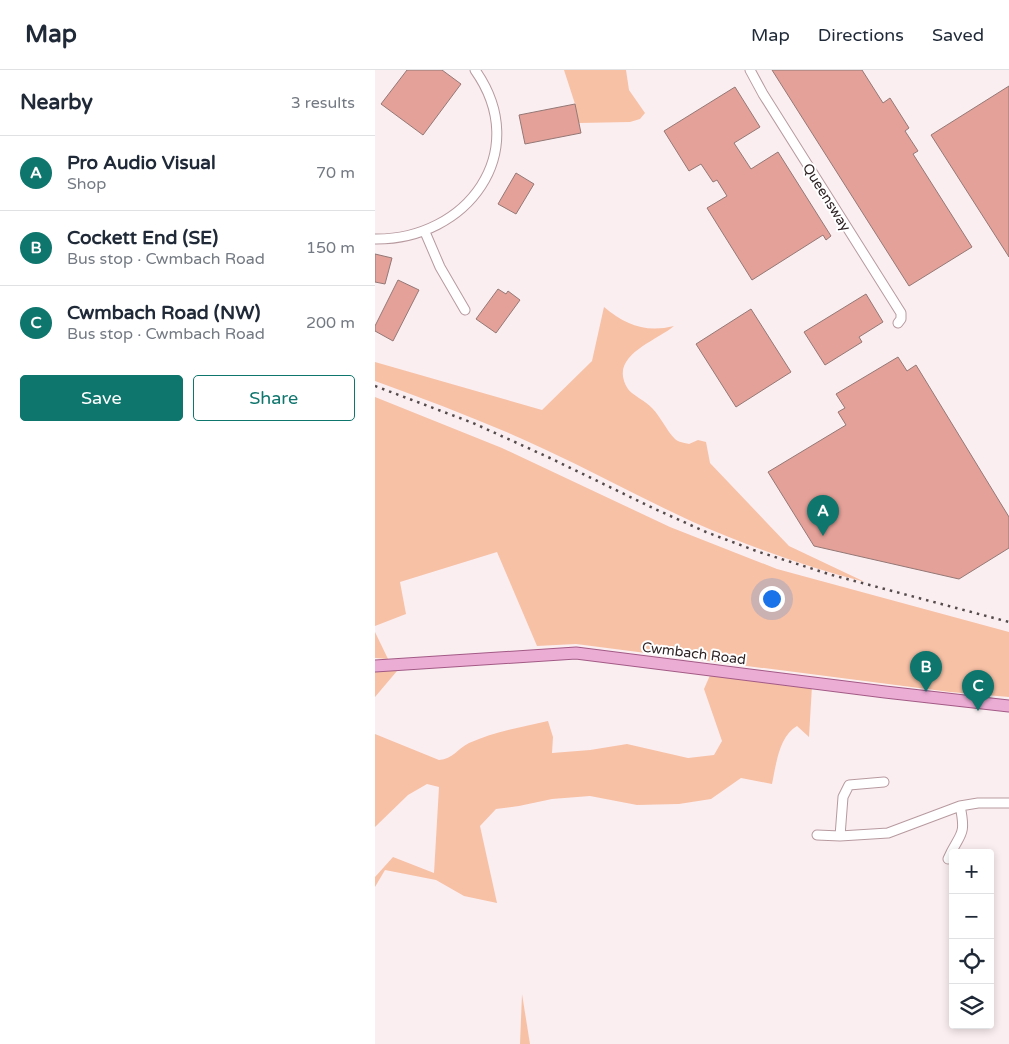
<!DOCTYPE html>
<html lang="en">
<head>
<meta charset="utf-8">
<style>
	:root { --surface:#fff; --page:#f6f6f7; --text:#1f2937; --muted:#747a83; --line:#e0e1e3; --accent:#0f766e }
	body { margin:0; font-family:"Varela Round",sans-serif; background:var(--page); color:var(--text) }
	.controls { position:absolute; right:15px; bottom:15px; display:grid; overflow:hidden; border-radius:5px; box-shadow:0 2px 8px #0003 }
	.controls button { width:45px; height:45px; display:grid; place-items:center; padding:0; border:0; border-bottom:1px solid var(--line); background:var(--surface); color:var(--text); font:25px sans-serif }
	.you { position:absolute; left:396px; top:528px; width:18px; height:18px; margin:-12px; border:4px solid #fff; border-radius:50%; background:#1a73e8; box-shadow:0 0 0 8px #1a73e833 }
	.badge { display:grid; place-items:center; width:32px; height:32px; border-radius:50%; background:var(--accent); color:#fff; font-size:16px; font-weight:700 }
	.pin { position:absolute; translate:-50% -41px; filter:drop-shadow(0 1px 2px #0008) }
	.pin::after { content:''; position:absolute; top:26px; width:18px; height:15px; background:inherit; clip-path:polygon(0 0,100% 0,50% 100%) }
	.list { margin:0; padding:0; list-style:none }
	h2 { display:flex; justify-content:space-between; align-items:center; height:65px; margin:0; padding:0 20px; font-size:21px }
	h2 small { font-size:16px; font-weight:400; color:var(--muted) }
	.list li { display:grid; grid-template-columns:32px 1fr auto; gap:15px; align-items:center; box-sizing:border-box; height:75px; padding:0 20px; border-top:1px solid var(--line) }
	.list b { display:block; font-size:19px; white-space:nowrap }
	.list p { margin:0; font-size:16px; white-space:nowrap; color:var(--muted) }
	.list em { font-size:16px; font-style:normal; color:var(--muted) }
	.actions { display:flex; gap:10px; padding:15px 20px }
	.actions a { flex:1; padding:11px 0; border:1px solid var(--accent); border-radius:5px; text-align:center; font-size:18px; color:var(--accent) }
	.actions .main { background:var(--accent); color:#fff }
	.icon { flex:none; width:28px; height:28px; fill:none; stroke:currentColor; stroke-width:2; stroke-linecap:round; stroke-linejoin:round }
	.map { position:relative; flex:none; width:634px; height:974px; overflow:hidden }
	header { display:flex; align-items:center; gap:30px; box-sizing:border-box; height:70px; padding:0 25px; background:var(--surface); border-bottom:1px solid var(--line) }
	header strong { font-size:24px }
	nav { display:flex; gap:28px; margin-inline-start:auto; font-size:18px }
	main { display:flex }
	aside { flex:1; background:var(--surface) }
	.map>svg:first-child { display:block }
	.green { fill:#f7c1a6 }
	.building { fill:#e4a199; stroke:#947875 }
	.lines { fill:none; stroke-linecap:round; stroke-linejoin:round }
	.minor-casing { stroke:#b79aa0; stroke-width:11 }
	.major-casing { stroke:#a25a85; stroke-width:13 }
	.minor { stroke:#fff; stroke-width:9 }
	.major { stroke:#ecadd5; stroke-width:11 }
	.rail { stroke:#554a4c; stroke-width:2.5; stroke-dasharray:2.5 5; stroke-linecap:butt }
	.labels { text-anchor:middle; stroke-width:4; stroke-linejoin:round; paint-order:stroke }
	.street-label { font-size:14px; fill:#2e2325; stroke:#fff }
</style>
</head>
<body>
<header>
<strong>Map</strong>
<nav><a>Map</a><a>Directions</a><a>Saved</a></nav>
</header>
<main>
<aside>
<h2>Nearby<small>3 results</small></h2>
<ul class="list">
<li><span class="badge">A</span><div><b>Pro Audio Visual</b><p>Shop</p></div><em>70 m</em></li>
<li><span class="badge">B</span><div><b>Cockett End (SE)</b><p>Bus stop · Cwmbach Road</p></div><em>150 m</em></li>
<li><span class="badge">C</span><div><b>Cwmbach Road (NW)</b><p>Bus stop · Cwmbach Road</p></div><em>200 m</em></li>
</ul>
<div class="actions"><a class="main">Save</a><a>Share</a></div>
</aside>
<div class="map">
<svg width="634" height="974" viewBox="0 0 634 974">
	<rect width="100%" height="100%" fill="#fbeef1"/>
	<path class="green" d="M189,0H251L254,20L270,43L265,49L255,52L204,53L200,34Z
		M229,237C250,255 271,263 299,256C280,272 232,286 253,319C257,325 271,331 277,338C286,347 291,360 300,369C303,372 310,373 314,374L323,370L331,372L335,393L414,476L490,512C431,497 373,476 318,452C268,429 219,402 169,379C114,353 57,332 0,311V292L167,340L217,291Z
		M0,327L127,378L295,457L402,499L634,562V627L575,622L201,574L162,576L122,482L25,512L31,544L0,556Z
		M0,562L13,589L0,588Z
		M0,600L22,601L0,627Z
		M336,603L437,616L434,667L422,656C404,666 401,695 397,714L366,708L336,729L304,734L262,735L215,726L177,729L144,736L121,739L105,756L122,833L89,826L61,810L10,800L0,817V807L18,787L59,803L64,717L52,714L33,725L0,757V664L64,690C78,689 82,679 94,673C119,662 146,657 173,651L178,667L177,683L215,680L252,674L313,688L339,685L347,671L329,619Z
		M147,924L155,974H145Z"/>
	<path class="building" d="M32,0H67L86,14L48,65L6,34Z
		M397,0H487L508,33L515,28L534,58L530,61L543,81L538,84L597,177L534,216Z
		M634,16V187L556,65Z
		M360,17L385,57L359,73L376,99L403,82L456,166L451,170L448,165L377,210L332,138L352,126L342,110L338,112L326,94L314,101L289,61Z
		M200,34L206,63L150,74L144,45Z
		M141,103L159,114L141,144L123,134Z
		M0,184L17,188L10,214L0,212Z
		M23,210L44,220L18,271L0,261V256Z
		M123,219L131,224L133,221L145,230L121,263L101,249Z
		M491,224L508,252L484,267L487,272L450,295L429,262Z
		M376,239L416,302L361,337L321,274Z
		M523,287L532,301L541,295L634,447V478L584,509L439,476L393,402L471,355L463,342L470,338L461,324Z"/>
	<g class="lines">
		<g class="minor-casing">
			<path id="minor" d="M375,0L388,24L526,243V249L523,253
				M50,162L65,197L90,240
				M0,169C92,170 158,82 100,0
				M442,765L465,766L513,763L585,736L603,733H634
				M465,766L468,727L474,715L509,712
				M573,789C584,763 592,768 585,736"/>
		</g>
		<g class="major-casing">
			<path id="major" d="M0,596L201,583L510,622L634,636"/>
		</g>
		<use href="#minor" class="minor"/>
		<use href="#major" class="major"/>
		<path class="rail" d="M0,316L98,353L175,388L280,439L331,462L384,482L457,505L634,552"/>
	</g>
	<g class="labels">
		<g class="street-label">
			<text transform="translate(452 127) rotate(58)" y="5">Queensway</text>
			<text transform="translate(319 583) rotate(7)" y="5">Cwmbach Road</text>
		</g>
	</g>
</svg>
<div class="controls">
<button>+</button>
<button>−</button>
<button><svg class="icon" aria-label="locate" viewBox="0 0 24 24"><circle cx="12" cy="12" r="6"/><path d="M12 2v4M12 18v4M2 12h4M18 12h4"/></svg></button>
<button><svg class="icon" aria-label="layers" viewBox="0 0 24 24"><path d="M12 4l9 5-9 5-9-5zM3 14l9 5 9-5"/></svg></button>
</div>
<div class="you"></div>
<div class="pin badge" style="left:448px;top:466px">A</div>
<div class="pin badge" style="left:551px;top:622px">B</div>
<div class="pin badge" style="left:603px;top:641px">C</div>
</div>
</main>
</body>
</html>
